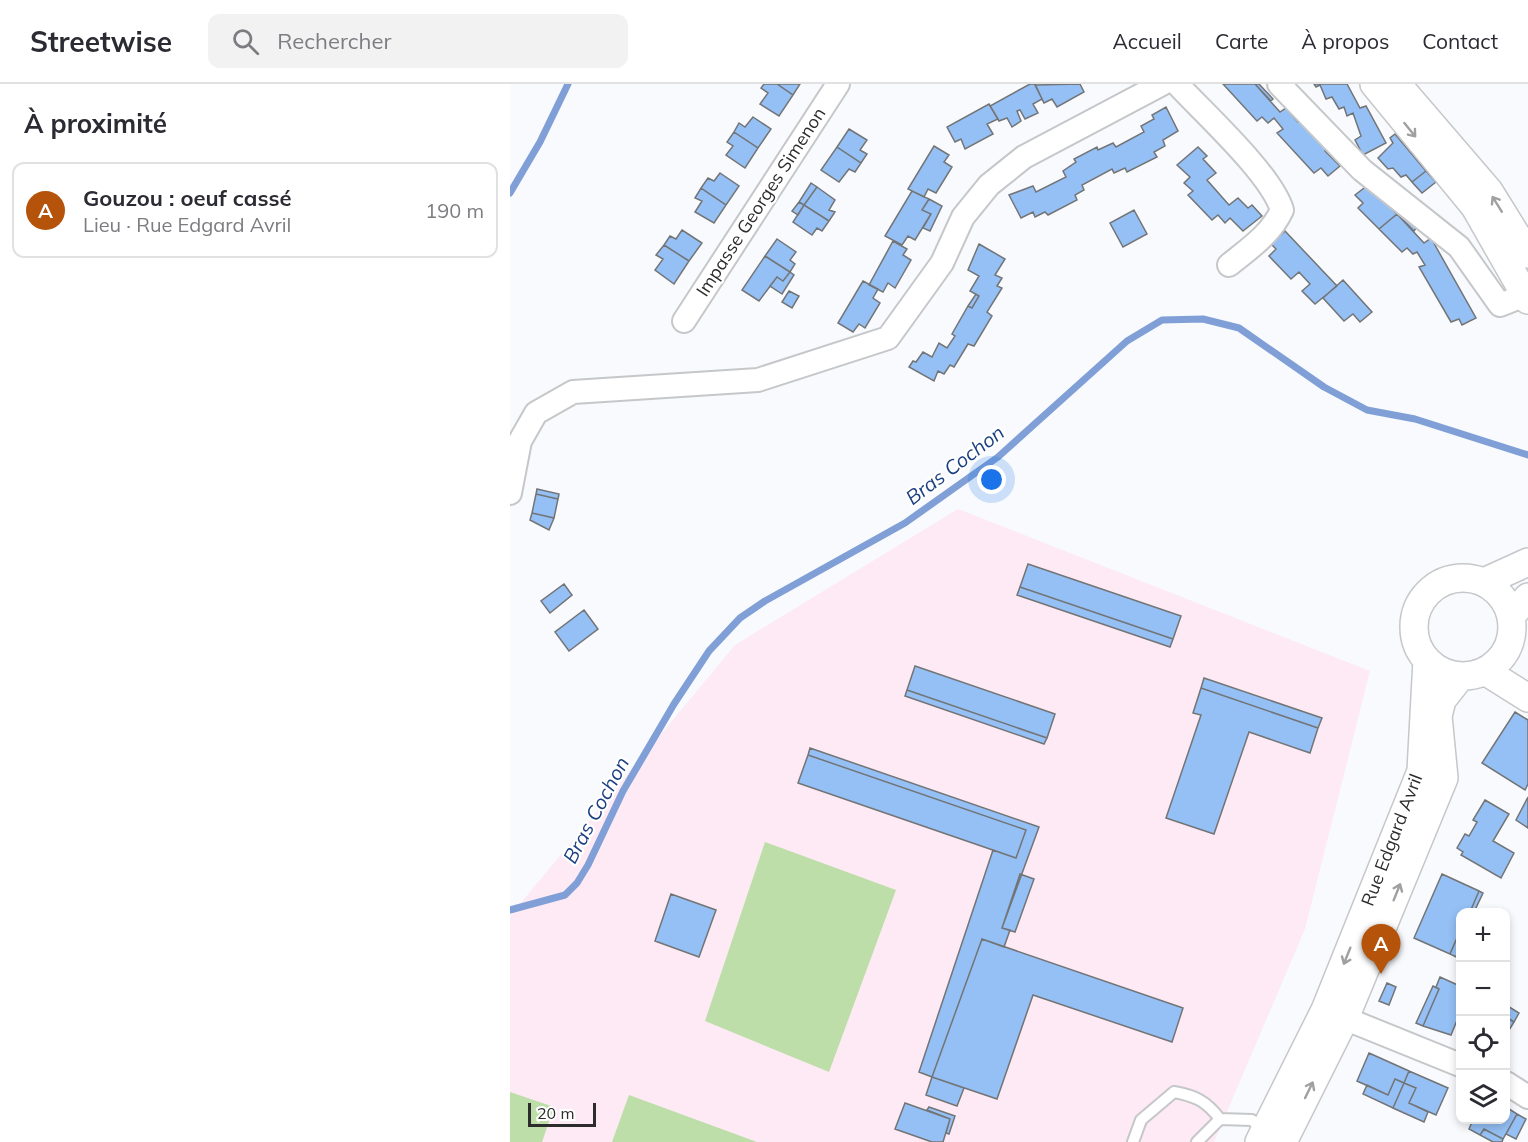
<!DOCTYPE html>
<html lang="fr">
<head>
<meta charset="utf-8">
<style>
	:root { --surface:#fff; --page:#f2f2f3; --text:#2b2b33; --muted:#7c7c81; --line:#e1e1e2; --accent:#b45309 }
	body { margin:0; font-family:Mulish,sans-serif; background:var(--page); color:var(--text) }
	.controls { position:absolute; right:18px; bottom:18px; display:grid; overflow:hidden; border-radius:12px; box-shadow:0 3px 9px #0003 }
	.controls button { width:54px; height:54px; display:grid; place-items:center; padding:0; border:0; border-bottom:2px solid var(--line); background:var(--surface); color:var(--text); font:30px sans-serif }
	.scale { position:absolute; left:18px; bottom:15px; width:68px; box-sizing:border-box; padding-left:6px; border:3px solid #2c2c2d; border-top:0; font-size:16px; line-height:21px; white-space:nowrap; color:#2c2c2d; -webkit-text-stroke:4px #fff; paint-order:stroke }
	.you { position:absolute; left:482px; top:396px; width:21px; height:21px; margin:-15px; border:4px solid #fff; border-radius:50%; background:#1a73e8; box-shadow:0 0 0 9px #1a73e833 }
	.badge { display:grid; place-items:center; width:39px; height:39px; border-radius:50%; background:var(--accent); color:#fff; font-size:20px; font-weight:700 }
	.pin { position:absolute; translate:-50% -50px; filter:drop-shadow(0 2px 3px #0008) }
	.pin::after { content:''; position:absolute; top:32px; width:21px; height:18px; background:inherit; clip-path:polygon(0 0,100% 0,50% 100%) }
	.list { margin:0; padding:0; list-style:none }
	h2 { display:flex; justify-content:space-between; align-items:center; height:78px; margin:0; padding:0 24px; font-size:26px }
	h2 small { font-size:20px; font-weight:400; color:var(--muted) }
	.list li { display:grid; grid-template-columns:39px 1fr auto; gap:18px; align-items:center; box-sizing:border-box; height:96px; margin:0 12px 12px; padding:0 12px; border:2px solid var(--line); border-radius:12px }
	.list b { display:block; font-size:22px; white-space:nowrap }
	.list p { margin:0; font-size:20px; white-space:nowrap; color:var(--muted) }
	.list em { font-size:20px; font-style:normal; color:var(--muted) }
	.icon { flex:none; width:33px; height:33px; fill:none; stroke:currentColor; stroke-width:2; stroke-linecap:round; stroke-linejoin:round }
	.map { position:relative; flex:none; width:1018px; height:1058px; overflow:hidden }
	header { display:flex; align-items:center; gap:36px; box-sizing:border-box; height:84px; padding:0 30px; background:var(--surface); border-bottom:2px solid var(--line) }
	header strong { font-size:28px }
	nav { display:flex; gap:33px; margin-inline-start:auto; font-size:21px }
	.search { width:420px; height:54px; background:var(--page); display:flex; align-items:center; gap:15px; box-sizing:border-box; padding:0 21px; border-radius:12px; color:var(--muted); font-size:22px }
	main { display:flex }
	aside { flex:1; background:var(--surface) }
	.map>svg:first-child { display:block }
	.education { fill:#fdeaf4 }
	.green { fill:#bddda9 }
	.lines { fill:none; stroke-linecap:round; stroke-linejoin:round }
	.stream { stroke:#7f9fd6; stroke-width:7 }
	.building { fill:#94c0f5; stroke:#737476; stroke-width:1.5 }
	.service-casing { stroke:#c5c7c9; stroke-width:14 }
	.minor-casing { stroke:#c5c7c9; stroke-width:26 }
	.tertiary-casing { stroke:#c5c7c9; stroke-width:30 }
	.service { stroke:#fff; stroke-width:10 }
	.minor { stroke:#fff; stroke-width:22 }
	.tertiary { stroke:#fff; stroke-width:27 }
	.oneway { stroke:#a0a0a0 }
	.labels { text-anchor:middle; stroke-width:4.5; stroke-linejoin:round; paint-order:stroke }
	.street-label { font-size:18px; fill:#2c2c2d; stroke:#fff }
	.water-label { font-size:20px; font-style:italic; fill:#1b4082; stroke:#fff }
</style>
</head>
<body>
<header>
<strong>Streetwise</strong>
<div class="search"><svg class="icon" aria-label="search" viewBox="0 0 24 24"><circle cx="10" cy="10" r="6"/><path d="M15 15l6 6"/></svg>Rechercher</div>
<nav><a>Accueil</a><a>Carte</a><a>À propos</a><a>Contact</a></nav>
</header>
<main>
<aside>
<h2>À proximité<small></small></h2>
<ul class="list">
<li><span class="badge">A</span><div><b>Gouzou : oeuf cassé</b><p>Lieu · Rue Edgard Avril</p></div><em>190 m</em></li>
</ul>
</aside>
<div class="map">
<svg width="1018" height="1058" viewBox="0 0 1018 1058">
	<rect width="100%" height="100%" fill="#f8fafd"/>
	<path class="education" d="M448,425L860,587L795,845L704,1058H0V832L225,561Z"/>
	<path class="green" d="M255,758L386,806L319,988L195,937Z
		M0,1008L44,1023L32,1058H0Z
		M119,1011L247,1058H102Z"/>
	<g class="lines">
		<path class="stream" d="M0,109L30,58L58,0
			M0,826L55,811L67,799L78,781L113,707L164,620L199,567L230,534L255,517L395,439L488,373L617,257L652,236L693,235L729,244L814,303L857,326L905,335L1018,371"/>
	</g>
	<path class="building" d="M254,0H267L283,11L269,32L250,20L258,9L251,4Z
		M267,0H290L283,11Z
		M520,0H525L532,15L523,20L528,29L515,35L510,26L507,27L511,37L502,43L497,34L489,37L480,22Z
		M570,0L574,8L547,23L542,15L534,19L525,1Z
		M713,0H745L770,28L776,24L788,38L793,35L819,63L815,67L830,82L818,92L811,84L804,89L767,49L773,45L764,34L758,39L752,33L747,37Z
		M745,0H749L763,15L761,17Z
		M804,0H837L850,24L856,22L876,59L853,71L845,56L851,52L843,29L837,32L834,23L829,25L822,13L816,15L810,1L806,3Z
		M479,20L488,35L477,40L483,50L455,65L451,55L445,58L437,43Z
		M656,23L668,47L653,56L655,62L644,68L647,73L617,88L615,84L604,89L602,85L572,101L574,106L565,111L567,116L538,131L535,128L525,133L523,128L511,134L499,111L523,102L526,108L556,93L553,87L566,78L564,75L587,63L588,66L603,59L606,63L634,48L631,42L644,35L642,31Z
		M243,33L261,45L248,64L224,48L229,39L235,43Z
		M339,45L357,56L350,66L357,70L351,79L327,63Z
		M224,48L248,64L235,84L216,71L223,62L217,58Z
		M885,50L916,87L902,98L896,91L891,93L883,84L878,85L868,74L883,59L880,54Z
		M424,62L439,71L434,78L442,83L426,109L418,105L414,113L398,105Z
		M327,63L351,79L345,88L339,85L329,98L311,86Z
		M688,63L697,72L693,75L706,89L697,96L719,121L728,114L738,124L742,121L752,132L733,147L720,134L715,139L708,131L702,136L678,111L683,107L674,99L680,93L667,81Z
		M916,87L926,98L912,109L902,98Z
		M210,89L229,102L216,121L191,104L198,94L204,97Z
		M301,99L307,103L294,121L289,118Z
		M858,101L887,130L869,145L848,124L853,119L845,111Z
		M307,103L325,116L319,126L325,128L319,137L294,121Z
		M191,104L216,121L204,139L185,128L192,117L185,114Z
		M402,107L419,115L412,126L421,130L405,156L398,152L392,161L375,152Z
		M419,115L432,122L420,147L413,144L421,130L412,126Z
		M289,118L294,121L288,131L282,127Z
		M294,121L319,137L312,147L307,144L302,151L283,138Z
		M889,125L906,144L904,147L885,128Z
		M624,126L637,150L613,163L600,139Z
		M887,130L914,159L921,154L966,234L952,241L949,235L941,238L909,183L915,181L907,168L903,170L897,164L892,168L869,145Z
		M172,146L192,159L179,177L154,161L160,152L166,155Z
		M775,147L827,202L805,220L792,207L800,200L789,188L781,195L759,172L766,165L761,160Z
		M267,155L286,168L280,176L285,180L280,188L255,172Z
		M383,157L397,165L393,171L401,176L385,204L378,199L373,208L359,201Z
		M469,160L495,175L485,191L492,194L487,202L492,204L477,228L482,232L464,262L458,260L444,283L440,281L434,290L428,287L424,297L399,283L403,277L406,278L413,268L422,273L429,259L437,264L445,252L442,250L458,222L462,224L469,212L460,207L469,192L458,186Z
		M154,161L179,177L164,200L145,186L153,175L146,171Z
		M255,172L280,188L273,197L267,193L249,217L232,206Z
		M280,188L284,191L272,210L260,202L267,193L273,197Z
		M833,196L862,228L850,238L843,230L834,237L813,214Z
		M353,197L368,205L363,214L370,219L355,244L349,240L343,248L328,239Z
		M279,207L289,212L282,224L272,218Z
		M466,210L469,212L462,224L458,222Z
		M27,405L49,410L48,415L26,410Z
		M26,410L48,415L44,434L22,429Z
		M22,429L44,434L39,446L20,436Z
		M518,480L671,532L663,555L510,503Z
		M54,500L62,511L40,529L31,517Z
		M510,503L663,555L660,563L507,511Z
		M74,526L88,545L59,567L45,548Z
		M405,582L545,630L537,654L397,606Z
		M694,594L812,634L808,644L691,604Z
		M691,604L808,644L800,669L739,648L704,750L656,734L691,631L683,629Z
		M397,606L537,654L534,660L395,612Z
		M1005,628L1018,636V700L1015,706L972,679Z
		M300,664L529,743L492,844L500,846L494,863L472,855L422,993L409,988L483,766L506,774L516,746L298,671Z
		M298,671L516,746L506,774L288,699Z
		M1018,713V744L1006,736Z
		M975,716L999,730L983,757L1004,769L991,794L951,771L953,768L947,764L955,750L959,752L967,738L963,736Z
		M510,790L524,795L505,848L492,844Z
		M932,790L969,807L960,828H950V847L940,870L904,854Z
		M969,807L973,809L964,828H960Z
		M161,810L206,826L189,873L145,857Z
		M950,847V862L946,873L940,870Z
		M472,855L673,924L662,958L523,911L487,1015L422,993Z
		M930,893L950,902V935L948,934L941,951L913,942L929,905L926,903Z
		M877,899L886,903L879,921L869,917Z
		M923,902L929,905L913,942L906,939Z
		M996,921L1009,929L1004,938L996,933Z
		M996,933L1004,938L996,951Z
		M859,969L899,987L894,999L885,995L878,1011L847,997Z
		M899,987L938,1004L926,1031L899,1019L906,1004L894,999Z
		M422,993L454,1004L447,1022L416,1011Z
		M885,995L894,999L883,1024L853,1010L857,1001L878,1011Z
		M894,999L906,1004L899,1019L918,1028L914,1038L883,1024Z
		M395,1019L440,1035L433,1058H422L385,1045Z
		M419,1023L445,1032L439,1050L436,1049L440,1035L417,1026Z
		M996,1023L1007,1030L993,1055L974,1045L970,1051L959,1045L963,1036H996Z
		M1007,1030L1016,1035L1006,1055L996,1050Z
		M974,1045L993,1055L992,1058H983L970,1051Z"/>
	<g class="lines">
		<g class="service-casing">
			<path id="service" d="M623,1058L631,1036L664,1008C686,1012 696,1017 710,1035L742,1036L754,1048
				M687,1058L710,1035"/>
		</g>
		<g class="minor-casing">
			<path id="minor" d="M667,0C695,30 761,90 772,126C761,150 740,164 719,181
				M769,0L852,86L949,163L990,221L1018,210
				M174,237L328,0
				M0,409L10,357L26,329L63,308L248,296L378,254L432,179L453,133L479,101L514,73L652,0
				M819,928L950,981
				M996,999L1018,1013"/>
		</g>
		<g class="tertiary-casing">
			<path id="tertiary" d="M864,0L965,123L1018,216
				M887,0L979,107L1018,170
				M904 543a49 49 0 1 1 98 0a49 49 0 1 1-98 0Z
				M974,498L1018,478
				M1001,532L1018,513
				M975,587L1018,614
				M749,1058L815,926L911,687L917,576
				M773,1058L835,934L934,694L928,632L932,616L951,592"/>
		</g>
		<use href="#service" class="service"/>
		<use href="#minor" class="minor"/>
		<use href="#tertiary" class="tertiary"/>
	</g>
	<defs><path id="oneway-shaft" d="M-6 0H5M1.5-3L5.5 0L1.5 3" fill="none" stroke-width="1.6" stroke-linecap="round" stroke-linejoin="round" transform="scale(1.5)"/></defs>
	<g class="oneway">
		<use href="#oneway-shaft" transform="translate(900 46) rotate(51)"/>
		<use href="#oneway-shaft" transform="translate(987 120) rotate(-122)"/>
		<use href="#oneway-shaft" transform="translate(887 808) rotate(-68)"/>
		<use href="#oneway-shaft" transform="translate(837 872) rotate(112)"/>
		<use href="#oneway-shaft" transform="translate(799 1006) rotate(-64)"/>
	</g>
	<g class="labels">
		<g class="street-label">
			<text transform="translate(251 118) rotate(-57)" y="6">Impasse Georges Simenon</text>
			<text transform="translate(882 756) rotate(-69)" y="6">Rue Edgard Avril</text>
		</g>
		<g class="water-label">
			<text transform="translate(445 381) rotate(-37)" y="7">Bras Cochon</text>
			<text transform="translate(86 726) rotate(-62)" y="7">Bras Cochon</text>
		</g>
	</g>
</svg>
<div class="controls">
<button>+</button>
<button>−</button>
<button><svg class="icon" aria-label="locate" viewBox="0 0 24 24"><circle cx="12" cy="12" r="6"/><path d="M12 2v4M12 18v4M2 12h4M18 12h4"/></svg></button>
<button><svg class="icon" aria-label="layers" viewBox="0 0 24 24"><path d="M12 4l9 5-9 5-9-5zM3 14l9 5 9-5"/></svg></button>
</div>
<div class="scale">20 m</div>
<div class="you"></div>
<div class="pin badge" style="left:871px;top:890px">A</div>
</div>
</main>
</body>
</html>
